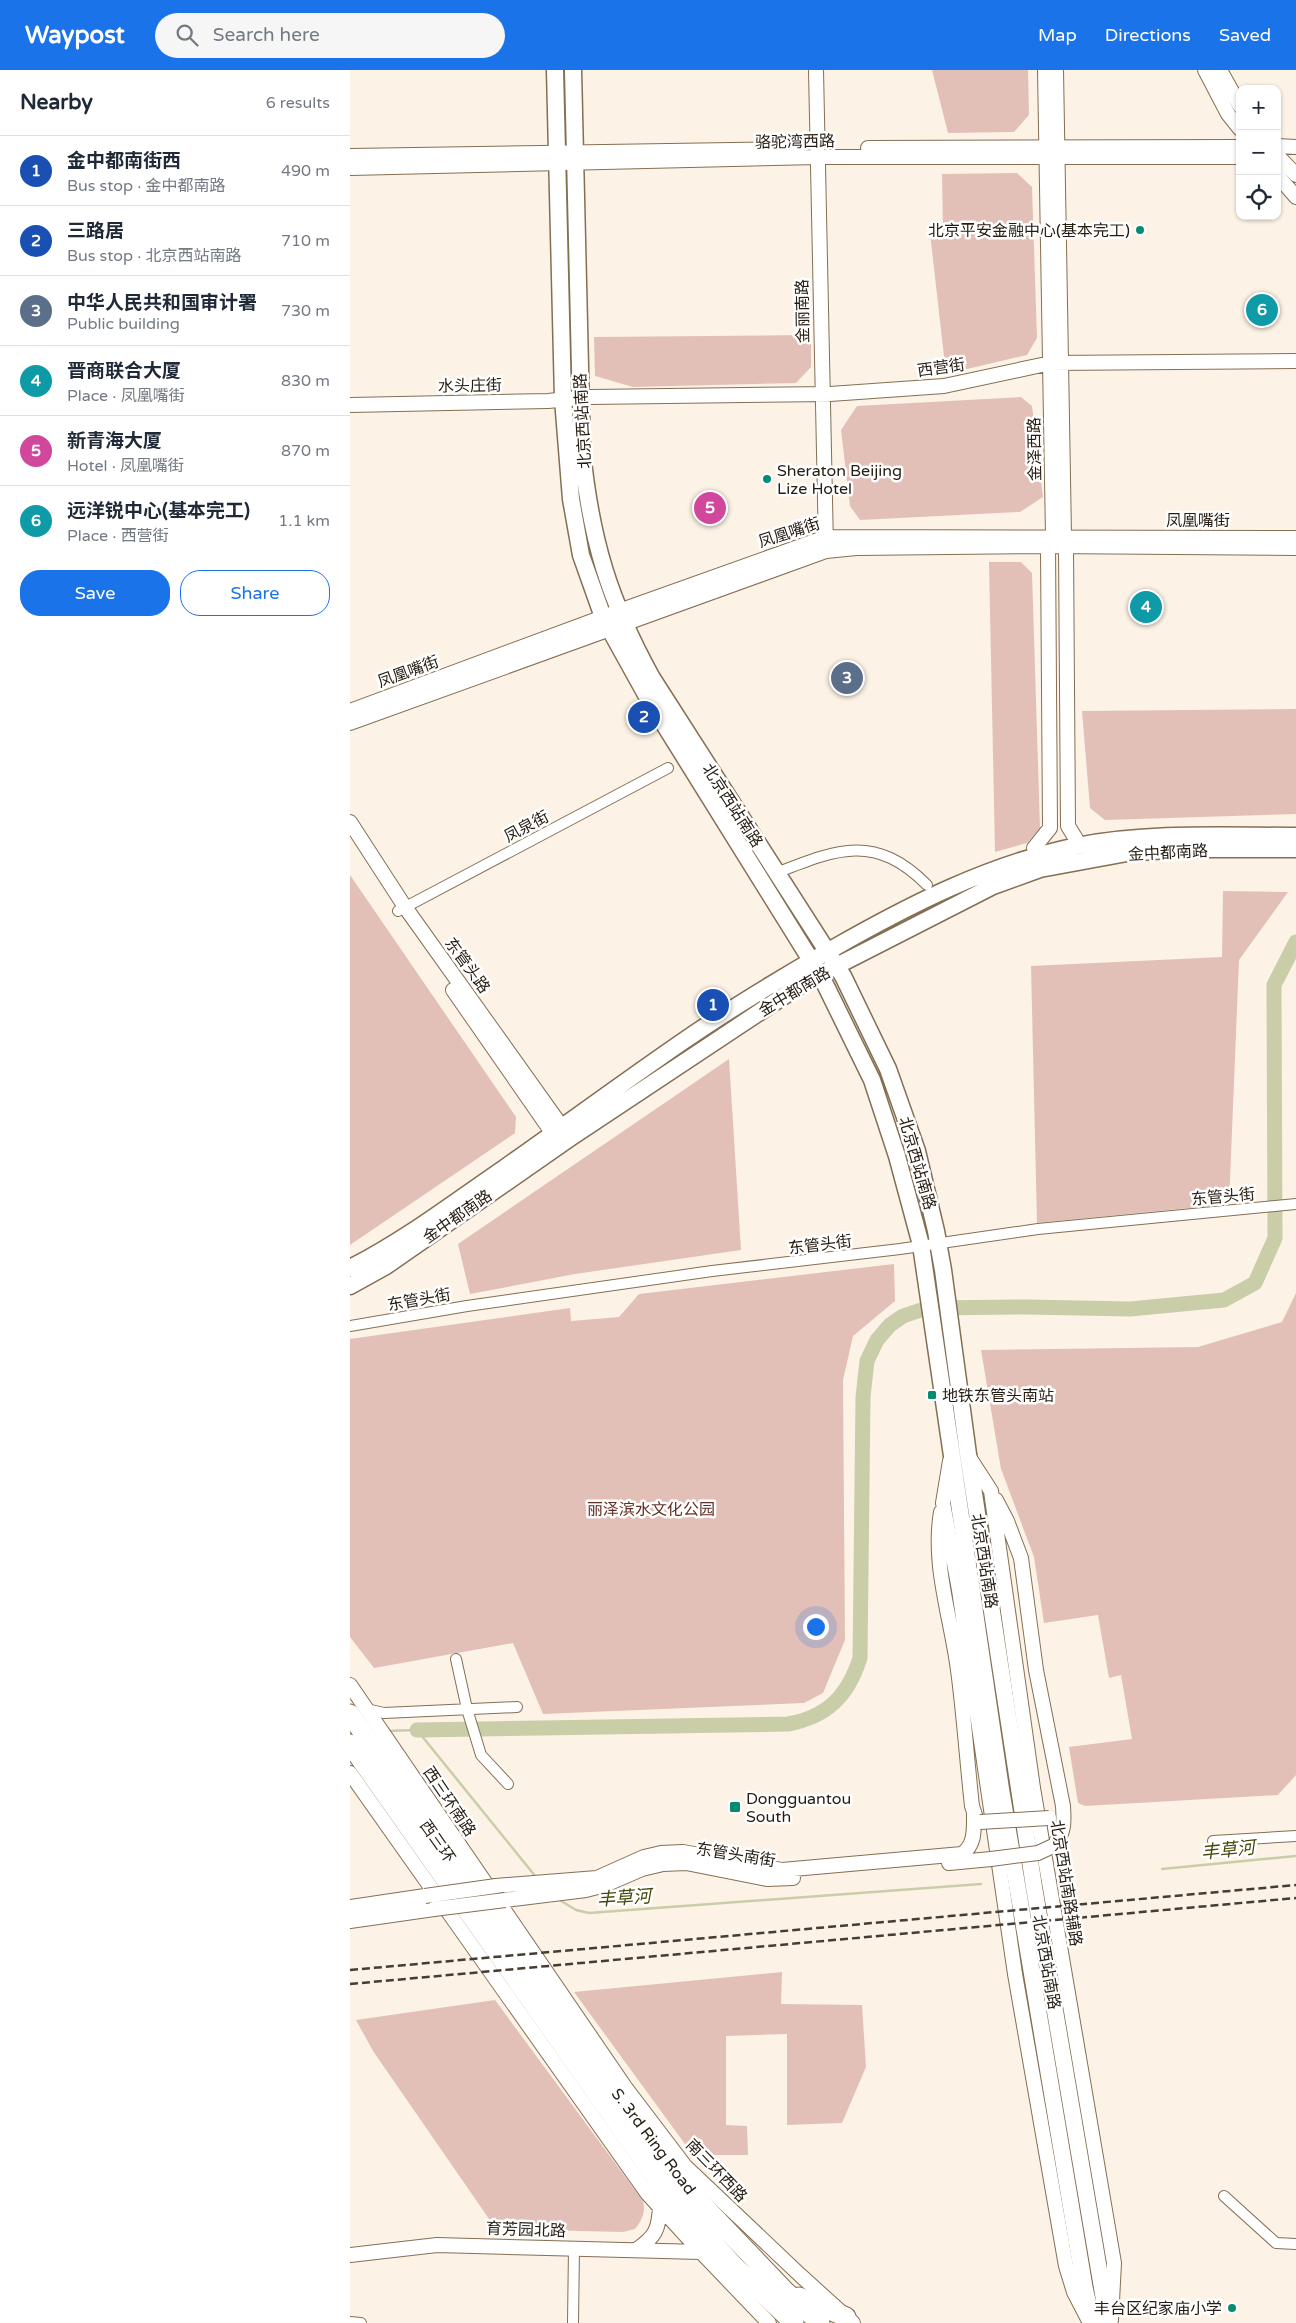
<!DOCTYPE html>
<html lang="en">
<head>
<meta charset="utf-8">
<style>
	:root { --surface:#fff; --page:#f6f6f7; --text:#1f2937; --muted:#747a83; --line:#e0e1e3; --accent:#1a73e8 }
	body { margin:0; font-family:"Varela Round","Noto Sans SC",sans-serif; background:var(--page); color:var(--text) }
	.controls { position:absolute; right:15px; top:15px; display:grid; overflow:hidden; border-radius:10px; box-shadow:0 1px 4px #0004 }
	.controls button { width:45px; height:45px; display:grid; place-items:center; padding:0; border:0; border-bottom:1px solid var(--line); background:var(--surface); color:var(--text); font:25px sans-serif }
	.you { position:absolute; left:465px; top:1556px; width:18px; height:18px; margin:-12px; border:4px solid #fff; border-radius:50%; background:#1a73e8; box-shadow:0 0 0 8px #1a73e833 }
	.badge { display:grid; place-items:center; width:32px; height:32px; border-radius:50%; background:var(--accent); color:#fff; font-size:16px; font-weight:700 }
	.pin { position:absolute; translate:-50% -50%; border:2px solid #fff; box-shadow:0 1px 5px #0006 }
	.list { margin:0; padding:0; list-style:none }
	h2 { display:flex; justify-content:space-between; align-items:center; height:65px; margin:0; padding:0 20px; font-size:21px }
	h2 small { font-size:16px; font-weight:400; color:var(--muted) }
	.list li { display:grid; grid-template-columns:32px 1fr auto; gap:15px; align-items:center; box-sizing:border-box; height:70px; padding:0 20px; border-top:1px solid var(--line) }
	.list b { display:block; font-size:19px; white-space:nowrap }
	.list p { margin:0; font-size:16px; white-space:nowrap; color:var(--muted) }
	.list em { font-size:16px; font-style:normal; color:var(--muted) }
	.actions { display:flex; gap:10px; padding:15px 20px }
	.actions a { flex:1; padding:11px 0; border:1px solid var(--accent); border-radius:20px; text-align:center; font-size:18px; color:var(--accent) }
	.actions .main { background:var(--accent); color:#fff }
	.icon { flex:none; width:28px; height:28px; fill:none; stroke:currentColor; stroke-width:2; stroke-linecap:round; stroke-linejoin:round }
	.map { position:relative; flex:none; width:946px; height:2253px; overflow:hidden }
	header { display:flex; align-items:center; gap:30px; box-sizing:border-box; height:70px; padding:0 25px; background:var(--accent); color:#fff }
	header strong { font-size:24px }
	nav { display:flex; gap:28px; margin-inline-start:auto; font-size:18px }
	.search { width:350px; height:45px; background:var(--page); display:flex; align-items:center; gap:12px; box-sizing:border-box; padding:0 18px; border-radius:28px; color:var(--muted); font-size:19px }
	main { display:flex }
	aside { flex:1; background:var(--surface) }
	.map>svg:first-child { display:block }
	.green { fill:#e3c0b7 }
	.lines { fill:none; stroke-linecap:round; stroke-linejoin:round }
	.stream { stroke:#c9cea9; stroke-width:2.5 }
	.river { stroke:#c9cea9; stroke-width:15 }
	.street-casing { stroke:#846f53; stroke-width:12 }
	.secondary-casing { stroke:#846f53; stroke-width:16 }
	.primary-casing { stroke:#846f53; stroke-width:19 }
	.highway-casing { stroke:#846f53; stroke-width:21 }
	.street { stroke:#fff; stroke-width:10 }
	.secondary { stroke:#fff; stroke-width:14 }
	.primary { stroke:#fff; stroke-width:16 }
	.highway { stroke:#fff; stroke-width:19 }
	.rail { stroke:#463d31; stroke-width:2.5; stroke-dasharray:8 4; stroke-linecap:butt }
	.secondary-bridge-casing { stroke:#846f53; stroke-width:16; stroke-linecap:butt }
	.secondary-bridge { stroke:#fff; stroke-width:14 }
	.poi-dot { fill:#028c72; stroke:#fff; stroke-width:2 }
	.labels { text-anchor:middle; stroke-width:5; stroke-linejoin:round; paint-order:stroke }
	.street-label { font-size:16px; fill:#261d12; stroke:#fff }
	.poi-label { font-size:16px; fill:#261d12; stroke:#fff; text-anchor:start }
	.park-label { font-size:16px; fill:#632e23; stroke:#fff }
	.water-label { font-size:18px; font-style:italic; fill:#43480a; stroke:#fff }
</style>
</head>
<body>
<header>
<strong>Waypost</strong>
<div class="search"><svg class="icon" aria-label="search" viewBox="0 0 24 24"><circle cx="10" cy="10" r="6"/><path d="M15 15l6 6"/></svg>Search here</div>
<nav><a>Map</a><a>Directions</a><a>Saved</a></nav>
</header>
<main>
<aside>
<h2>Nearby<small>6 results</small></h2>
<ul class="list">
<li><span class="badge" style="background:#1a4fb4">1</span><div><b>金中都南街西</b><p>Bus stop · 金中都南路</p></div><em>490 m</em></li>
<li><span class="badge" style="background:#1a4fb4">2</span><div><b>三路居</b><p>Bus stop · 北京西站南路</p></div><em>710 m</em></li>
<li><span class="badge" style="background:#5c6f8a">3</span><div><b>中华人民共和国审计署</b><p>Public building</p></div><em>730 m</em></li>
<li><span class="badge" style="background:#0f9aa8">4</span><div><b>晋商联合大厦</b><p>Place · 凤凰嘴街</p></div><em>830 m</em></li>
<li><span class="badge" style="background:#d1479c">5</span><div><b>新青海大厦</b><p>Hotel · 凤凰嘴街</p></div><em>870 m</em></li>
<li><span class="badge" style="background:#0f9aa8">6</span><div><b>远洋锐中心(基本完工)</b><p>Place · 西营街</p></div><em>1.1 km</em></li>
</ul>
<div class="actions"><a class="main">Save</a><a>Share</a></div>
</aside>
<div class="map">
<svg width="946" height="2253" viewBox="0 0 946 2253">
	<rect width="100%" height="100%" fill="#fcf2e6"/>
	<path class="green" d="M582,0H678L679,45L664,62L598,63Z
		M667,103L682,117L687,268L677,285L596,304L580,163L593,161L592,104Z
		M461,265V297L446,313L283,317L245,306L244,267Z
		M671,327L682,336L693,427L670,442L510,450L500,436L491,360L507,336Z
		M639,492H671L682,503L690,758L677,773L645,782Z
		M946,639V744L755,750L740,738L732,641Z
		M0,805L166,1047L165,1063L0,1175Z
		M873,821L938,822L889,890L879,1134L687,1153L681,896L872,887Z
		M379,989L391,1180L225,1204L120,1224L108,1174Z
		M544,1194L545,1231L503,1266L493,1310L495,1570L473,1623L454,1633L193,1644L163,1573L24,1598L0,1567V1269L220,1238L221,1251L269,1247L289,1224Z
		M946,1223V1705L928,1725L735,1736L728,1733L719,1677L782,1669L771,1605L759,1608L748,1545L694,1553L684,1487L651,1399L631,1280L848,1277L932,1252Z
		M432,1902L431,1934L512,1935L516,1997L492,2053L437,2055V1964L376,1966V2055L397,2056L398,2085H343L224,1922Z
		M145,1930L293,2131C296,2141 292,2151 285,2159L273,2162L146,2159L23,1981L6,1950Z"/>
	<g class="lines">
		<path class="stream" d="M36,1661L67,1660L186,1807
			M812,1799L946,1786
			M208,1829L226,1840L239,1843L631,1814"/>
		<path class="river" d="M67,1660L438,1654C477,1647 498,1626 510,1588L513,1327L517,1291L527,1270L540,1255L553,1246L577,1238L677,1237L780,1239L874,1230L905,1213L925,1168L924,915L946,872"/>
		<g class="street-casing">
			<path id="street" d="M426,803C487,779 525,763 577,815
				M48,841L318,698
				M0,1256L117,1236L362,1201L550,1179L688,1159L946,1134
				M106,1589L117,1639L131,1685L158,1714
				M16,1639L34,1643L167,1637
				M863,1771L946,1766
				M874,2126L926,2173L946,2174
				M0,2252L11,2253
				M223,2253L224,2178"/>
		</g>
		<g class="secondary-casing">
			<path id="secondary" d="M466,0L476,477
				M706,0L714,466L716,477L718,756L726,769
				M855,0L878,44L890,59
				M870,0L890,36
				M927,76L946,77
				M518,78L890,77
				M927,85L946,105
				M0,86L447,79
				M0,98L467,87H890
				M927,105L946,127
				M0,335L198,331L240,327L480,324L594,316L701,293L946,291
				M0,641L280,537L476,467L946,468
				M0,653L476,481L506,478L698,476L946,478
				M0,752L55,837L212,1057
				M684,778L700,758L698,476L703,466L695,0
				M103,920L203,1064
				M619,1387L641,1421L683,1718L764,2193L761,2250
				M600,1391L593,1433L609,1520L665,1904L716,2196L724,2222L738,2249
				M646,1430L657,1451L671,1488L686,1600L713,1736C714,1752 715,1763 703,1776
				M591,1442C582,1495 601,1547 608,1600C614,1645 617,1691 622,1736L627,1751
				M0,1615L275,2017L335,2096L450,2205L503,2253
				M0,1703L297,2123L351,2182L419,2253
				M599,1793L641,1789
				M146,1816L247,1808L294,1787L311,1783L333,1782L432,1800L612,1784C625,1775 624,1760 624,1745
				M155,1830L236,1820L255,1815L292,1799L313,1794L336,1793L417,1809L443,1808
				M0,1837L75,1826
				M0,1851L84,1839
				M286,2180C305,2167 309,2160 310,2136
				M0,2185L87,2175L351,2182"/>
		</g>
		<g class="primary-casing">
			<path id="primary" d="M205,0L213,329L221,429L231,485L253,547L299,630L472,908L522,1010L547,1086L571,1175L651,1719L735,2220L743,2253
				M223,0L232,382C241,470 259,530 302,608L493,906L538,999L567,1081L586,1161L593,1200L618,1384L684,1817L758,2253
				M0,1198C54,1171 103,1133 153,1099C213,1057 271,1014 332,972C380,939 431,908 482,879C559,835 639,794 727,776C799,762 873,766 946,766
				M0,1216L36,1196L220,1068L455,912L643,816L690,799L777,783L829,779H946"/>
		</g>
		<g class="highway-casing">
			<path id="highway" d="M0,1644L176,1897L328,2109L435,2221L470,2253
				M0,1674L316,2122L385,2197L444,2253
				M449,2227L496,2247"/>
		</g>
		<use href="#street" class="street"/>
		<use href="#secondary" class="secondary"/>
		<use href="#primary" class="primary"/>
		<use href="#highway" class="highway"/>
		<path class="rail" d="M0,1900L946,1815
			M0,1914L946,1828"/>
		<g class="secondary-bridge-casing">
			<path id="secondary-bridge" d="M630,1752L699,1748
				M641,1789L688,1783L703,1776
				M75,1826L146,1816
				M84,1839L155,1830"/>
		</g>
		<use href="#secondary-bridge" class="secondary-bridge"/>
	</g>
	<g class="poi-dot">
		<circle cx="790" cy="160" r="5"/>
		<circle cx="417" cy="409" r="5"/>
		<rect x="577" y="1320" width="10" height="10" rx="2.5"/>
		<rect x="379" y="1731" width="12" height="12" rx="2.5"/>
		<circle cx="882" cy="2238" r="5"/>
	</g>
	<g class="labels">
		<g class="street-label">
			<text transform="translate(445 71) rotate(-1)" y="6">骆驼湾西路</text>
			<text transform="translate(452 241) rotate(-91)" y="6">金丽南路</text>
			<text transform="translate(591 297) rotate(-8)" y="6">西营街</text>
			<text transform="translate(120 315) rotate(-1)" y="6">水头庄街</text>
			<text transform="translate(232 351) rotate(-93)" y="6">北京西站南路</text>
			<text transform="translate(684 379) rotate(-91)" y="6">金泽西路</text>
			<text x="848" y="456">凤凰嘴街</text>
			<text transform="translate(439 462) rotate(-18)" y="6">凤凰嘴街</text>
			<text transform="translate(58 601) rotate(-20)" y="6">凤凰嘴街</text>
			<text transform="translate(383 735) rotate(57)" y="6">北京西站南路</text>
			<text transform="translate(176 756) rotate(-28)" y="6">凤泉街</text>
			<text transform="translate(818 782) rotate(-3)" y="6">金中都南路</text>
			<text transform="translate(118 895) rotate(54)" y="6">东管头路</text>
			<text transform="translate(444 921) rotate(-31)" y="6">金中都南路</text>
			<text transform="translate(568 1093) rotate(74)" y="6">北京西站南路</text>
			<text transform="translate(873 1126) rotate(-5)" y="6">东管头街</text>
			<text transform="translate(107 1146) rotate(-35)" y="6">金中都南路</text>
			<text transform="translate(470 1174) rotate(-7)" y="6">东管头街</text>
			<text transform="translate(69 1229) rotate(-10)" y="6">东管头街</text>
			<text transform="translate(635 1491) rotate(81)" y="6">北京西站南路</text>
			<text transform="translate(100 1731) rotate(56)" y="6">西三环南路</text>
			<text transform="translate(88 1771) rotate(55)" y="6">西三环</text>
			<text transform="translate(386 1784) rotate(9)" y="6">东管头南街</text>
			<text transform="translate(717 1813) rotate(81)" y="6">北京西站南路辅路</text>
			<text transform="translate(697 1892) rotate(80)" y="6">北京西站南路</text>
			<text transform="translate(304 2071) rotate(53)" y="6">S. 3rd Ring Road</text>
			<text transform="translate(367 2100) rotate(46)" y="6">南三环西路</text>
			<text transform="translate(176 2159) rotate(2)" y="6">育芳园北路</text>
		</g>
		<g class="poi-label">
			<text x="780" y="166" text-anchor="end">北京平安金融中心(基本完工)</text>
			<text x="427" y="406">Sheraton Beijing<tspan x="427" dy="18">Lize Hotel</tspan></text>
			<text x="592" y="1331">地铁东管头南站</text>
			<text x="396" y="1734">Dongguantou<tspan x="396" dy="18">South</tspan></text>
			<text x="872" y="2244" text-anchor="end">丰台区纪家庙小学</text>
		</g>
		<g class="park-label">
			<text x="301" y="1445">丽泽滨水文化公园</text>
		</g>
		<g class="water-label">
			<text transform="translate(878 1780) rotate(-6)" y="6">丰草河</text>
			<text transform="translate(274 1828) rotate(-4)" y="6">丰草河</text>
		</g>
	</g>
</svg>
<div class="controls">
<button>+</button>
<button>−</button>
<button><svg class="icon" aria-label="locate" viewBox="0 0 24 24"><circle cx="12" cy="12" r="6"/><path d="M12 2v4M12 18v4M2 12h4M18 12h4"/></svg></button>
</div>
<div class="you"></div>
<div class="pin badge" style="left:363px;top:935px;background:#1a4fb4">1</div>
<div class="pin badge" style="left:294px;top:647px;background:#1a4fb4">2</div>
<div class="pin badge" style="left:497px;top:608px;background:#5c6f8a">3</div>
<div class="pin badge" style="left:796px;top:537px;background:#0f9aa8">4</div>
<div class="pin badge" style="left:360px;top:438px;background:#d1479c">5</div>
<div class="pin badge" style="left:912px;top:240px;background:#0f9aa8">6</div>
</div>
</main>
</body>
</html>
